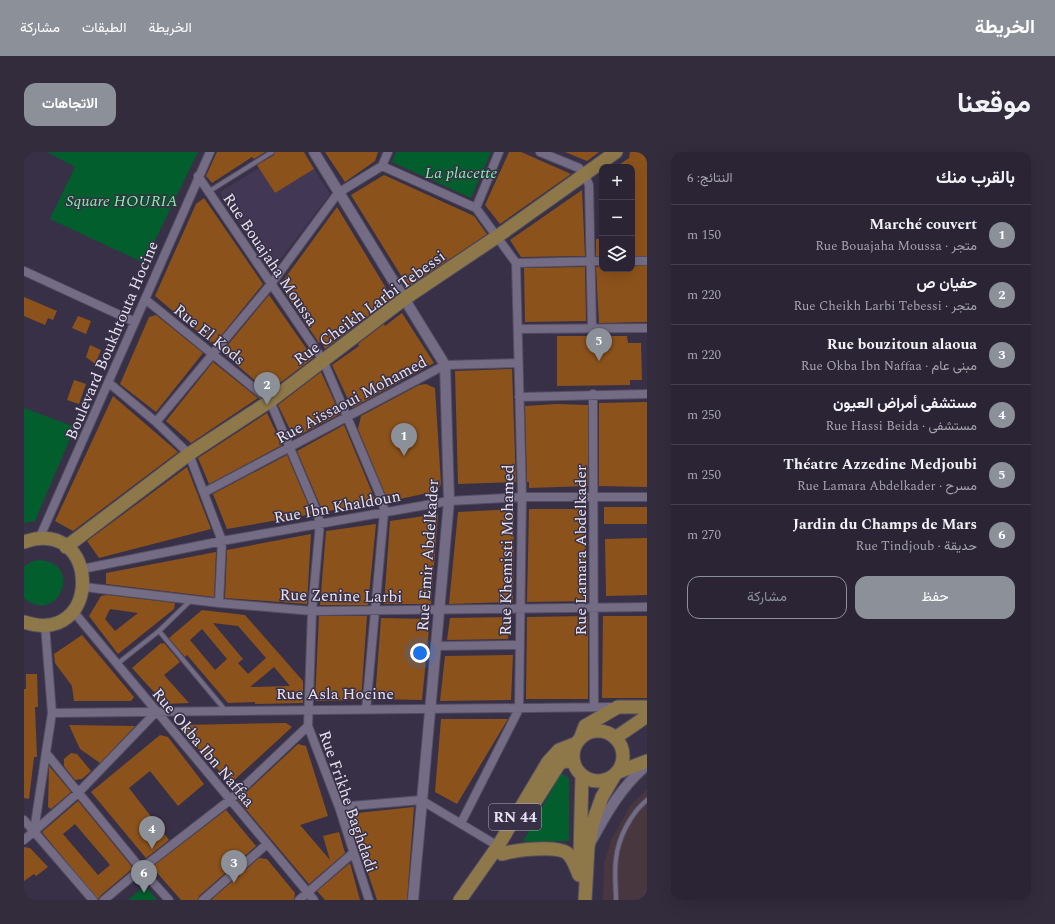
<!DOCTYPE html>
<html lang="ar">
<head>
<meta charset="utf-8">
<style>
	:root { --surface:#2a2435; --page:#322c3d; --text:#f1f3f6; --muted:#a5a4ad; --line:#464150; --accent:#8c9099 }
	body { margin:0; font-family:Spectral,Vazirmatn,serif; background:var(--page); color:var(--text); direction:rtl }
	.controls { position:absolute; right:12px; top:12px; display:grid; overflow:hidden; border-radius:8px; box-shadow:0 4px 16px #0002 }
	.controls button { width:36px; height:36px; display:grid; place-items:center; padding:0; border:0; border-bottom:1px solid var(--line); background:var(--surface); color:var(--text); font:20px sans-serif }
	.you { position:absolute; left:396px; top:501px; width:14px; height:14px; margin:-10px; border:3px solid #fff; border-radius:50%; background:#1a73e8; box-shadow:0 0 0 6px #1a73e833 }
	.badge { display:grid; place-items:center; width:26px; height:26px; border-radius:50%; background:var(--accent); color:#fff; font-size:13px; font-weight:700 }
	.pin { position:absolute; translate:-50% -33px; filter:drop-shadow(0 1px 2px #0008) }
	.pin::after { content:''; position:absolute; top:21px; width:14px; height:12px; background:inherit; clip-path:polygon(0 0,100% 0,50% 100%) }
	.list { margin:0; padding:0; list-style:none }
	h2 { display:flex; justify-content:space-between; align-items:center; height:52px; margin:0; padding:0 16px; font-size:17px }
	h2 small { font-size:13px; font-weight:400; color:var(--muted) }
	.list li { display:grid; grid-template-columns:26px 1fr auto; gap:12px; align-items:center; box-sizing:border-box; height:60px; padding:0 16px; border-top:1px solid var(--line) }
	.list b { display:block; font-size:15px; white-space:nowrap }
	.list p { margin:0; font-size:13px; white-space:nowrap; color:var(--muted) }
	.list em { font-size:13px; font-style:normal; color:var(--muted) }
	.actions { display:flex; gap:8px; padding:12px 16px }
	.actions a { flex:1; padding:9px 0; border:1px solid var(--accent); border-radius:12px; text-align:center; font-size:14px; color:var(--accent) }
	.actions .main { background:var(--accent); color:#fff }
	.icon { flex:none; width:22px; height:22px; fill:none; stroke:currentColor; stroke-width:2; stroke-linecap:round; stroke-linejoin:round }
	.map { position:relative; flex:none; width:623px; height:748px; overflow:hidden; direction:ltr; border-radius:12px }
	header { display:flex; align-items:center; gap:24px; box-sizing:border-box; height:56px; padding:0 20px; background:var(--accent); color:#fff }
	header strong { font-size:19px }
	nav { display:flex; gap:22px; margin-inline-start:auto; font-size:14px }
	.intro { display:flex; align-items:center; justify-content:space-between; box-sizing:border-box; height:96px; padding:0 24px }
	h1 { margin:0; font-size:28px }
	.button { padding:10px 18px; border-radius:12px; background:var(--accent); color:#fff; font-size:14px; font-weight:700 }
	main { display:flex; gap:24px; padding:0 24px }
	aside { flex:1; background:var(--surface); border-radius:12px; box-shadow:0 4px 16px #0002 }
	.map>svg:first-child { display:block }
	.built { fill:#423754 }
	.industrial { fill:#493740 }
	.green { fill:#025e2d }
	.building { fill:#8c521b; fill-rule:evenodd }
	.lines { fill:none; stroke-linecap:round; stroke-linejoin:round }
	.service-casing { stroke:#534d60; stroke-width:6 }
	.minor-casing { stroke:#534d60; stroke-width:10 }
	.tertiary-casing { stroke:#534d60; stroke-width:12 }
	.primary-casing { stroke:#534d60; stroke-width:15 }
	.service { stroke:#746c85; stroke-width:4 }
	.minor { stroke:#746c85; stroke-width:8 }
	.tertiary { stroke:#746c85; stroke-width:10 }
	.primary { stroke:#8e7849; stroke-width:13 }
	.labels { text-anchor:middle; stroke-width:3; stroke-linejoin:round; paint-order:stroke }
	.shield { fill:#383047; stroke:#b2adbd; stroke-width:1 }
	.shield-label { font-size:15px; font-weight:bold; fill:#e6e2f0 }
	.park-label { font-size:16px; font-style:italic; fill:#7df4a1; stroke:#383047 }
	.street-label { font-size:16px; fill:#e6e2f0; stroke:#383047 }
</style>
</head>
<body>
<header>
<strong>الخريطة</strong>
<nav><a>الخريطة</a><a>الطبقات</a><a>مشاركة</a></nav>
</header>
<div class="intro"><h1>موقعنا</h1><a class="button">الاتجاهات</a></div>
<main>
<aside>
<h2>بالقرب منك<small>النتائج: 6</small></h2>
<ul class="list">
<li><span class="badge">1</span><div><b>Marché couvert</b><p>متجر · Rue Bouajaha Moussa</p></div><em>150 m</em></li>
<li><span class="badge">2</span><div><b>حفيان ص</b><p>متجر · Rue Cheikh Larbi Tebessi</p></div><em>220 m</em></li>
<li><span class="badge">3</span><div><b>Rue bouzitoun alaoua</b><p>مبنى عام · Rue Okba Ibn Naffaa</p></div><em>220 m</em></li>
<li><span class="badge">4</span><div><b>مستشفى أمراض العيون</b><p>مستشفى · Rue Hassi Beida</p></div><em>250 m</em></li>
<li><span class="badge">5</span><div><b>Théatre Azzedine Medjoubi</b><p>مسرح · Rue Lamara Abdelkader</p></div><em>250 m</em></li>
<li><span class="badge">6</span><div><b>Jardin du Champs de Mars</b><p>حديقة · Rue Tindjoub</p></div><em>270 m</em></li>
</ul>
<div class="actions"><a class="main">حفظ</a><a>مشاركة</a></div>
</aside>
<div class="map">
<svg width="623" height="748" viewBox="0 0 623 748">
	<rect width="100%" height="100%" fill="#383047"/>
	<path class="built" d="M235,16L251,41L290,17L306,42L252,113H241L196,40Z"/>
	<path class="industrial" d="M623,637V748H579L580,712L588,686L606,654Z"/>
	<path class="green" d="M23,0H174L120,111L26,67L51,15Z
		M372,0H467L447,46L368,10Z
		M0,256L51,275L11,369L0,371Z
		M14,408C62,410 33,475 0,446V415L7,410Z
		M537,621L545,626V689L499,690Z
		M121,734L133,748H104Z"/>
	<path class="building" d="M193,0H241L230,7L228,5L188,31L182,24Z
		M251,0H280L290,17L251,41L233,13L250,3Z
		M301,0H354L351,9L321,30Z
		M485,0H497L547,22L476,72L461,53Z
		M541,0H575L563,9Z
		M606,0H623V104H608V15H592L605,6Z
		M360,23L450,64L463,82L384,135L327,43Z
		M558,38L561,104L497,105L486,88Z
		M180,46L239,132L191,191L188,189L187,191L131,144L172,52Z
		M313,55L368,146L301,197L297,189L295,191L256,133Z
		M572,87H578V104H572Z
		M578,114V117H608V114H623V170L575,171L572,115Z
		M561,115L562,169L501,170L500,116Z
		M245,143L289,206L244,240L198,200Z
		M0,145L33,159L29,168L24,166L21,173L0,164Z
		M378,161L410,211L328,256L308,213L335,194L334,192L360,172L361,174Z
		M132,163L179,201L132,260L96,232L125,165Z
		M54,164L67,169L62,182L48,176Z
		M533,184H603L604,191H617L618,228H606V233L533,234Z
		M66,193L77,198L71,212L62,205Z
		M189,210L234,246L167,291L142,269Z
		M488,217L492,330L434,332L431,219Z
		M297,220L316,262L270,286L254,253Z
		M50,228L62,232L55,252L43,248Z
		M402,232L411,236L417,332L413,339L371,348L362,344L334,277L337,264L395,233Z
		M89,244L154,300L49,379L31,369Z
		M623,250V335L575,334V251Z
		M533,252L564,253V334L505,336V330H503L501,254Z
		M243,261L258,293L185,332L174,306Z
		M320,273L352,350L299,360L273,299Z
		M263,303L288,362L203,377L189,342Z
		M163,315L187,377L75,406L63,389Z
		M580,355H623V372H580Z
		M490,357L489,450L425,452L434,360Z
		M505,357H560L564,449L503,450Z
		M414,362L407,452H360L366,369Z
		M352,372L344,453H296L302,379Z
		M287,382L283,452L201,446L203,398Z
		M623,386V443L582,444L581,387Z
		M192,400L190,445L82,432V421Z
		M83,443L151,451L150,457L94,502L65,464L77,444ZM86,457L114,461L91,479L81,467Z
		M178,458L221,463L279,529V551L231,552V550L204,551L163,503L161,505L145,486ZM189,471L214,474L242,506L224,522L214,511L219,507ZM178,477L203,507L191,518L166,488ZM250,515L266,534L226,535Z
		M295,464H343L337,548L291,549Z
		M564,464V547H502L503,465Z
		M579,464H623V546H578Z
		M485,465L484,487L423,488L426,466Z
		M357,466L406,467L398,548L351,547Z
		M58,483L110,545L107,549H50L48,534L31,511L30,502Z
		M137,491L138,492L140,491L156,510L140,523L165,551L141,552L108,516Z
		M489,503L487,548L416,549L421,504Z
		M2,522H13L14,555H11L13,605H10L5,647L0,646V537H2Z
		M417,567H484L433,652L411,640Z
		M262,571L268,575L207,631L157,579L158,573Z
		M45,573L111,574L76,611L56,597Z
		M136,583L144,585L180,632L154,654L126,619L105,636L145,688L122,706L67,640Z
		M274,592L282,594L304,664L276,673L306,708L299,684L315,680L321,701L285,732L214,648Z
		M47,601L53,602L67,619L58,627L51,628L40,614V607Z
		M25,614L47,640L27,657L24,655Z
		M54,649L109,716L76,744L74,748L18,680ZM51,672L86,713L74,723L39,682Z
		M390,655L383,748H353L324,662Z
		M202,658L232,694L175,744L174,748H157L128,715Z
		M0,695L6,696L24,715L12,724L10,722L0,729Z
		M235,706L243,707L271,741L270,748H187Z
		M326,711L336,748H301L293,739Z"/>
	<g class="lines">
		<g class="service-casing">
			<path id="service" d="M184,40L248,0
				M135,479L201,558
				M93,512L135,479L167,448
				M592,748C592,735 590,721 592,707C594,686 607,661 623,648"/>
		</g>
		<g class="minor-casing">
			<path id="minor" d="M516,0L555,16L561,23L565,33L568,177
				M358,14L364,0
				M174,24L299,208L359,350L360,360L342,558
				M452,56L475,0
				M608,109H623
				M492,111L578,109
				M0,119L111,170
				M121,147L246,249L293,360L296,371L288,459L284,574L315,655L345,748
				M494,177L623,176
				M85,231L132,270L165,302L198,389L195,451
				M569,242L570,555
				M495,245L623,242
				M132,270L247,132L314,41L358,14L452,56L492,111
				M181,340L421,213L494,211
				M15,387L186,0
				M58,417L198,389L425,349L498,345H623
				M60,435L195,451L288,459L623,455
				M49,459L290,748
				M412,494L494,493
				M28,561L591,555
				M22,601L117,717L145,748
				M315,655L397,648L474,694
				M0,668L69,748
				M437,671L495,557L498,345L492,111
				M10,679L28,561L21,473
				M0,688L54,641L132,560
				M80,748L117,717L206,648L284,574
				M179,748L243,692
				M275,748L329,701"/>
		</g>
		<g class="tertiary-casing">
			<path id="tertiary" d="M290,0L421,213L425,349L389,748
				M568,688C583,660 598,634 623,613"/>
		</g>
		<g class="primary-casing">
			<path id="primary" d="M0,390C77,363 79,496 0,470
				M42,395L165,302L246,249L380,147L474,84L592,0
				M549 604a25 25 0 1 1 50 0a25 25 0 1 1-50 0Z
				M591,586L623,564
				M556,587L561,574L594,555H623
				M509,653L535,612L541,609L550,610
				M478,702C491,698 532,693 543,701C549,706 552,716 555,723
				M556,703L558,623
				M436,748L474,694L524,610L535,598L553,591
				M561,748L564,695L569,670L578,645L592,621L623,609"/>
		</g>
		<use href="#service" class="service"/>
		<use href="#minor" class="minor"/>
		<use href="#tertiary" class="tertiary"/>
		<use href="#primary" class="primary"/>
	</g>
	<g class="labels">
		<rect class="shield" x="465" y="652" width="52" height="26" rx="3"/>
		<g class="shield-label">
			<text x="491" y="670">RN 44</text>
		</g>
		<g class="park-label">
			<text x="437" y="26">La placette</text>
			<text x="98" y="54">Square HOURIA</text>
		</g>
		<g class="street-label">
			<text transform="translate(247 107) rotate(56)" y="6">Rue Bouajaha Moussa</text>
			<text transform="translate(345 155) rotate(-36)" y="6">Rue Cheikh Larbi Tebessi</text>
			<text transform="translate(186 182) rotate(39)" y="6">Rue El Kods</text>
			<text transform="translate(87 188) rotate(-67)" y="6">Boulevard Boukhtouta Hocine</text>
			<text transform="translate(327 247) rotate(-28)" y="6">Rue Aïssaoui Mohamed</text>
			<text transform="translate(313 354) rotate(-10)" y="6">Rue Ibn Khaldoun</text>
			<text transform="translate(482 398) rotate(-89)" y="6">Rue Khemisti Mohamed</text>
			<text transform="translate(556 398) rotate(-90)" y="6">Rue Lamara Abdelkader</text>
			<text transform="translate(403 403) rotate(-86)" y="6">Rue Emir Abdelkader</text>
			<text transform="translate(317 443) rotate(1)" y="6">Rue Zenine Larbi</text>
			<text x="311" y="547">Rue Asla Hocine</text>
			<text transform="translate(180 595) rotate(50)" y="6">Rue Okba Ibn Naffaa</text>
			<text transform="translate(325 649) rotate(71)" y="6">Rue Frikhe Baghdadi</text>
		</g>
	</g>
</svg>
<div class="controls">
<button>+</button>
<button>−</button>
<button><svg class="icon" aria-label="layers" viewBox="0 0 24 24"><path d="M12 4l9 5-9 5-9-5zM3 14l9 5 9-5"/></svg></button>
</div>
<div class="you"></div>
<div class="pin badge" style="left:380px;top:304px">1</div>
<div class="pin badge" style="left:243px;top:253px">2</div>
<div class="pin badge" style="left:210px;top:731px">3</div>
<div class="pin badge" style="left:128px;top:697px">4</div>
<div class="pin badge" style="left:575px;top:209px">5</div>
<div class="pin badge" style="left:120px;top:741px">6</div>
</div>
</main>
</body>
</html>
